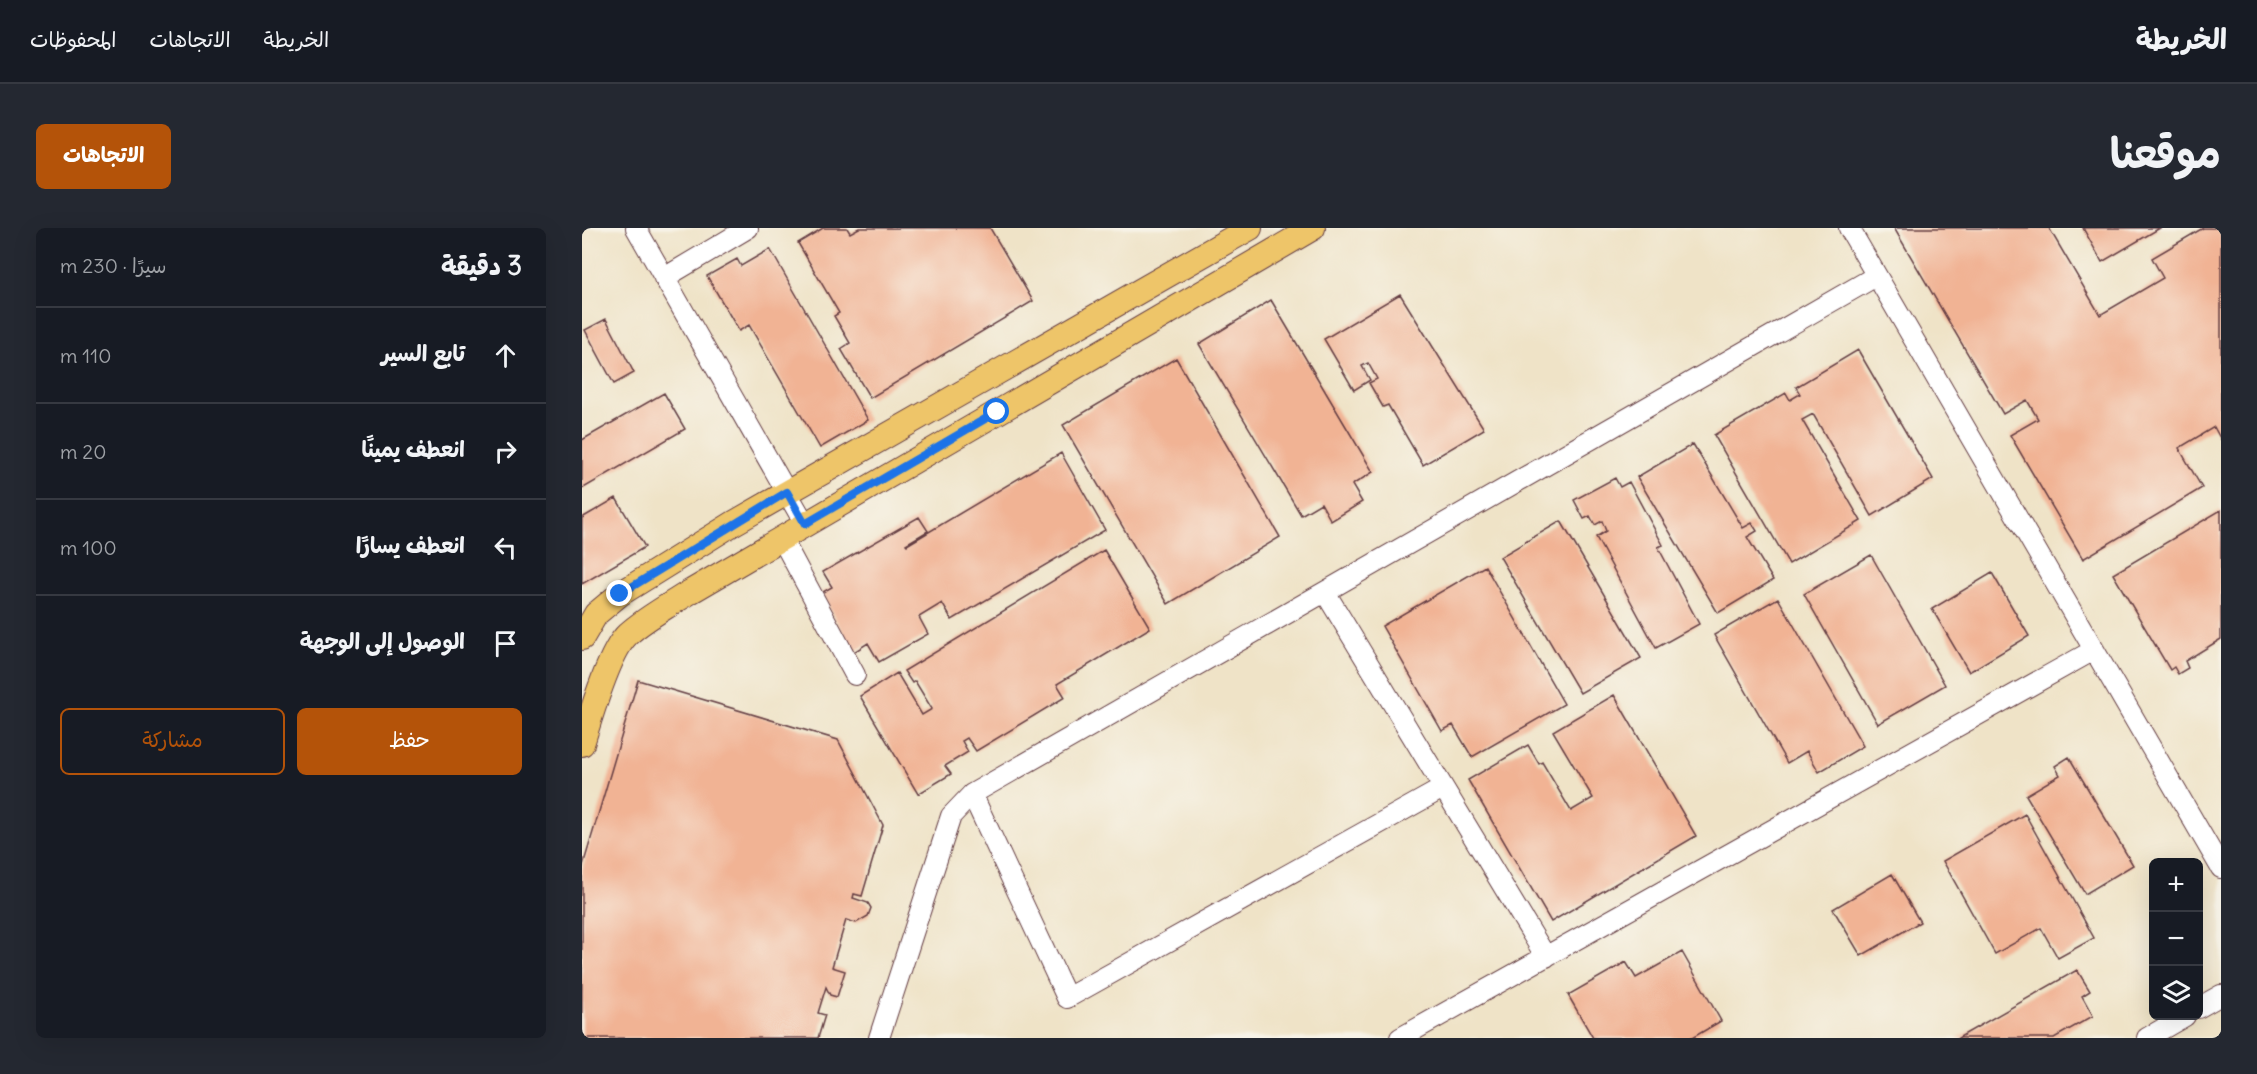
<!DOCTYPE html>
<html lang="ar">
<head>
<meta charset="utf-8">
<style>
	:root { --surface:#171b24; --page:#242831; --text:#f1f3f6; --muted:#9ea1a6; --line:#363941; --accent:#b45309 }
	body { margin:0; font-family:Delius,"Playpen Sans Arabic",sans-serif; background:var(--page); color:var(--text); direction:rtl }
	.controls { position:absolute; right:18px; bottom:18px; display:grid; overflow:hidden; border-radius:9px; box-shadow:0 6px 24px #0002 }
	.controls button { width:54px; height:54px; display:grid; place-items:center; padding:0; border:0; border-bottom:2px solid var(--line); background:var(--surface); color:var(--text); font:30px sans-serif }
	.stop { position:absolute; width:18px; height:18px; margin:-14px; border:4px solid #1a73e8; border-radius:50%; background:#fff }
	.stop.end { background:#1a73e8; border-color:#fff; box-shadow:0 2px 6px #0008 }
	.list { margin:0; padding:0; list-style:none }
	h2 { display:flex; justify-content:space-between; align-items:center; height:78px; margin:0; padding:0 24px; font-size:26px }
	h2 small { font-size:20px; font-weight:400; color:var(--muted) }
	.list li { display:grid; grid-template-columns:39px 1fr auto; gap:18px; align-items:center; box-sizing:border-box; height:96px; padding:0 24px; border-top:2px solid var(--line) }
	.list b { display:block; font-size:22px; white-space:nowrap }
	.list em { font-size:20px; font-style:normal; color:var(--muted) }
	.actions { display:flex; gap:12px; padding:18px 24px }
	.actions a { flex:1; padding:14px 0; border:2px solid var(--accent); border-radius:9px; text-align:center; font-size:21px; color:var(--accent) }
	.actions .main { background:var(--accent); color:#fff }
	.icon { flex:none; width:33px; height:33px; fill:none; stroke:currentColor; stroke-width:2; stroke-linecap:round; stroke-linejoin:round }
	.map { position:relative; flex:none; width:1639px; height:810px; overflow:hidden; direction:ltr; border-radius:9px }
	header { display:flex; align-items:center; gap:36px; box-sizing:border-box; height:84px; padding:0 30px; background:var(--surface); border-bottom:2px solid var(--line) }
	header strong { font-size:28px }
	nav { display:flex; gap:33px; margin-inline-start:auto; font-size:21px }
	.intro { display:flex; align-items:center; justify-content:space-between; box-sizing:border-box; height:144px; padding:0 36px }
	h1 { margin:0; font-size:42px }
	.button { padding:15px 27px; border-radius:9px; background:var(--accent); color:#fff; font-size:21px; font-weight:700 }
	main { display:flex; gap:36px; padding:0 36px }
	aside { flex:1; background:var(--surface); border-radius:9px; box-shadow:0 6px 24px #0002 }
	.map>svg:first-child { display:block }
	.building { fill:#f1b394 }
	.lines { fill:none; stroke-linecap:round; stroke-linejoin:round }
	.minor-casing { stroke:#633c42; stroke-width:22 }
	.major-casing { stroke:#633c42; stroke-width:26 }
	.minor { stroke:#fff; stroke-width:20 }
	.major { stroke:#eec569; stroke-width:24 }
	.route { stroke:#1a73e8; stroke-width:8 }
</style>
</head>
<body>
<header>
<strong>الخريطة</strong>
<nav><a>الخريطة</a><a>الاتجاهات</a><a>المحفوظات</a></nav>
</header>
<div class="intro"><h1>موقعنا</h1><a class="button">الاتجاهات</a></div>
<main>
<div class="map">
<svg width="1639" height="810" viewBox="0 0 1639 810">
	<rect width="100%" height="100%" fill="#f7f3e8"/>
	<filter id="ink" filterUnits="userSpaceOnUse"><feTurbulence type="fractalNoise" baseFrequency=".0167" numOctaves="2"/><feDisplacementMap in="SourceGraphic" scale="12" xChannelSelector="R" yChannelSelector="G"/><feConvolveMatrix kernelMatrix="1 2 1 2 8 2 1 2 1" color-interpolation-filters="sRGB"/></filter>
	<filter id="wash" filterUnits="userSpaceOnUse"><feTurbulence type="fractalNoise" baseFrequency=".008" numOctaves="4" result="noise"/><feDisplacementMap in="SourceGraphic" scale="24" xChannelSelector="R" yChannelSelector="G"/><feGaussianBlur stdDeviation="1.35" result="paint"/><feColorMatrix in="noise" values="0 0 0 0 0 0 0 0 0 0 0 0 0 0 0 0 0 1.4 0 .05"/><feComposite in="paint" operator="in"/></filter>
	<g filter="url(#wash)">
		<rect width="100%" height="100%" fill="#efe3c7"/>
		<g id="blocks">
			<path class="building" d="M241,0H265L268,5L277,0H408L451,73L288,170L259,121L268,115L252,88L257,85L216,15Z
				M1312,0H1467L1518,87L1581,50L1570,30L1621,0H1639V212L1632,199L1597,220L1620,260L1501,331L1428,207L1456,191L1445,172L1421,186Z
				M1501,0H1578L1520,34Z
				M188,21L286,192L238,220L167,97L157,103L125,48L155,31L159,38Z
				M818,66L902,201L841,237L806,177L801,179L787,155L795,151L786,135L780,138L788,152L772,162L742,111Z
				M689,72L791,244L770,257L780,274L749,293L739,275L719,287L617,116Z
				M24,91L52,145L32,156L3,102Z
				M1276,122L1351,251L1290,288L1231,186L1220,192L1279,293L1207,336L1132,207L1204,165L1208,172L1218,166L1214,159Z
				M594,130L698,309L586,376L481,197Z
				M82,165L103,201L0,261V212Z
				M1111,216L1161,300L1170,295L1175,303L1165,309L1191,352L1136,385L1055,249Z
				M479,225L523,302L370,392L360,375L337,389L346,406L297,434L286,415L272,424L239,365L250,359L241,344L337,289L346,303L324,316L325,317Z
				M1033,250L1038,259L1047,254L1081,317L1076,319L1117,396L1074,420L1014,309L1024,303L1020,293L1013,297L1008,288L1002,291L992,272Z
				M34,270L63,319L0,356V290Z
				M1639,282V411L1603,433L1606,440L1596,446L1592,439L1588,442L1531,346Z
				M979,293L1059,430L998,465L918,329Z
				M522,322L568,400L475,456L483,469L394,523L385,510L380,513L386,524L363,538L369,546L336,566L278,468L315,445L340,487L350,481L333,453L330,455L322,443Z
				M1289,327L1363,457L1296,496L1222,366Z
				M903,338L982,476L890,529L871,497L860,503L800,398Z
				M1410,345L1447,408L1387,444L1350,381Z
				M1196,370L1281,518L1237,544L1225,523L1205,535L1132,407Z
				M56,452L256,512L301,597L280,668L272,666L271,670L286,675L289,680L286,688L274,695L264,692L250,739L263,743L255,769L248,767L244,759L236,785L243,787L236,810H0V641Z
				M1032,467L1114,608L969,694L886,552L946,517L957,536L960,534L989,583L1011,570L971,503Z
				M1487,529L1551,637L1503,666L1444,567L1478,547L1473,538Z
				M1443,586L1512,710L1476,730L1459,700L1413,726L1361,633Z
				M1310,646L1338,694L1279,728L1251,681Z
				M1100,724L1139,793L1110,810H1011L986,767L1044,734L1054,750Z
				M1495,742L1508,763L1500,768L1511,788L1472,810H1376Z"/>
		</g>
	</g>
	<g filter="url(#ink)">
		<use href="#blocks" fill-opacity="0" stroke="#633c42" stroke-width="1.5"/>
		<g class="lines">
			<g class="minor-casing">
				<path id="minor" d="M54,0L223,296
					M1267,0L1639,640
					M82,50L166,0
					M200,311L273,447
					M743,364L964,729
					M390,566L485,770L861,560
					M1616,780L1639,767
					M297,810L369,588L390,566L1294,48
					M818,810L1512,422
					M1565,810L1603,788"/>
			</g>
			<g class="major-casing">
				<path id="major" d="M0,410L14,386L38,366L152,295L668,0
					M0,516C8,490 27,423 46,406C62,391 89,376 108,364L731,0"/>
			</g>
			<use href="#minor" class="minor"/>
			<use href="#major" class="major"/>
		</g>
	</g>
	<g class="lines" filter="url(#ink)">
		<path class="route" d="M38,366L205,264L223,296L415,184"/>
	</g>
</svg>
<div class="controls">
<button>+</button>
<button>−</button>
<button><svg class="icon" aria-label="layers" viewBox="0 0 24 24"><path d="M12 4l9 5-9 5-9-5zM3 14l9 5 9-5"/></svg></button>
</div>
<div class="stop" style="left:415px;top:184px"></div>
<div class="stop end" style="left:38px;top:366px"></div>
</div>
<aside>
<h2>3 دقيقة<small>سيرًا · 230 m</small></h2>
<ul class="list">
<li><svg class="icon" aria-label="ahead" viewBox="0 0 24 24"><path d="M12 20V5M6 11l6-6 6 6"/></svg><div><b>تابع السير</b></div><em>110 m</em></li>
<li><svg class="icon" aria-label="right" viewBox="0 0 24 24"><path d="M7 20v-9h11M14 6l5 5-5 5"/></svg><div><b>انعطف يمينًا</b></div><em>20 m</em></li>
<li><svg class="icon" aria-label="left" viewBox="0 0 24 24"><path d="M17 20v-9H6M10 6l-5 5 5 5"/></svg><div><b>انعطف يسارًا</b></div><em>100 m</em></li>
<li><svg class="icon" aria-label="arrive" viewBox="0 0 24 24"><path d="M6 21V4h12l-3 4 3 4H6"/></svg><div><b>الوصول إلى الوجهة</b></div></li>
</ul>
<div class="actions"><a class="main">حفظ</a><a>مشاركة</a></div>
</aside>
</main>
</body>
</html>
